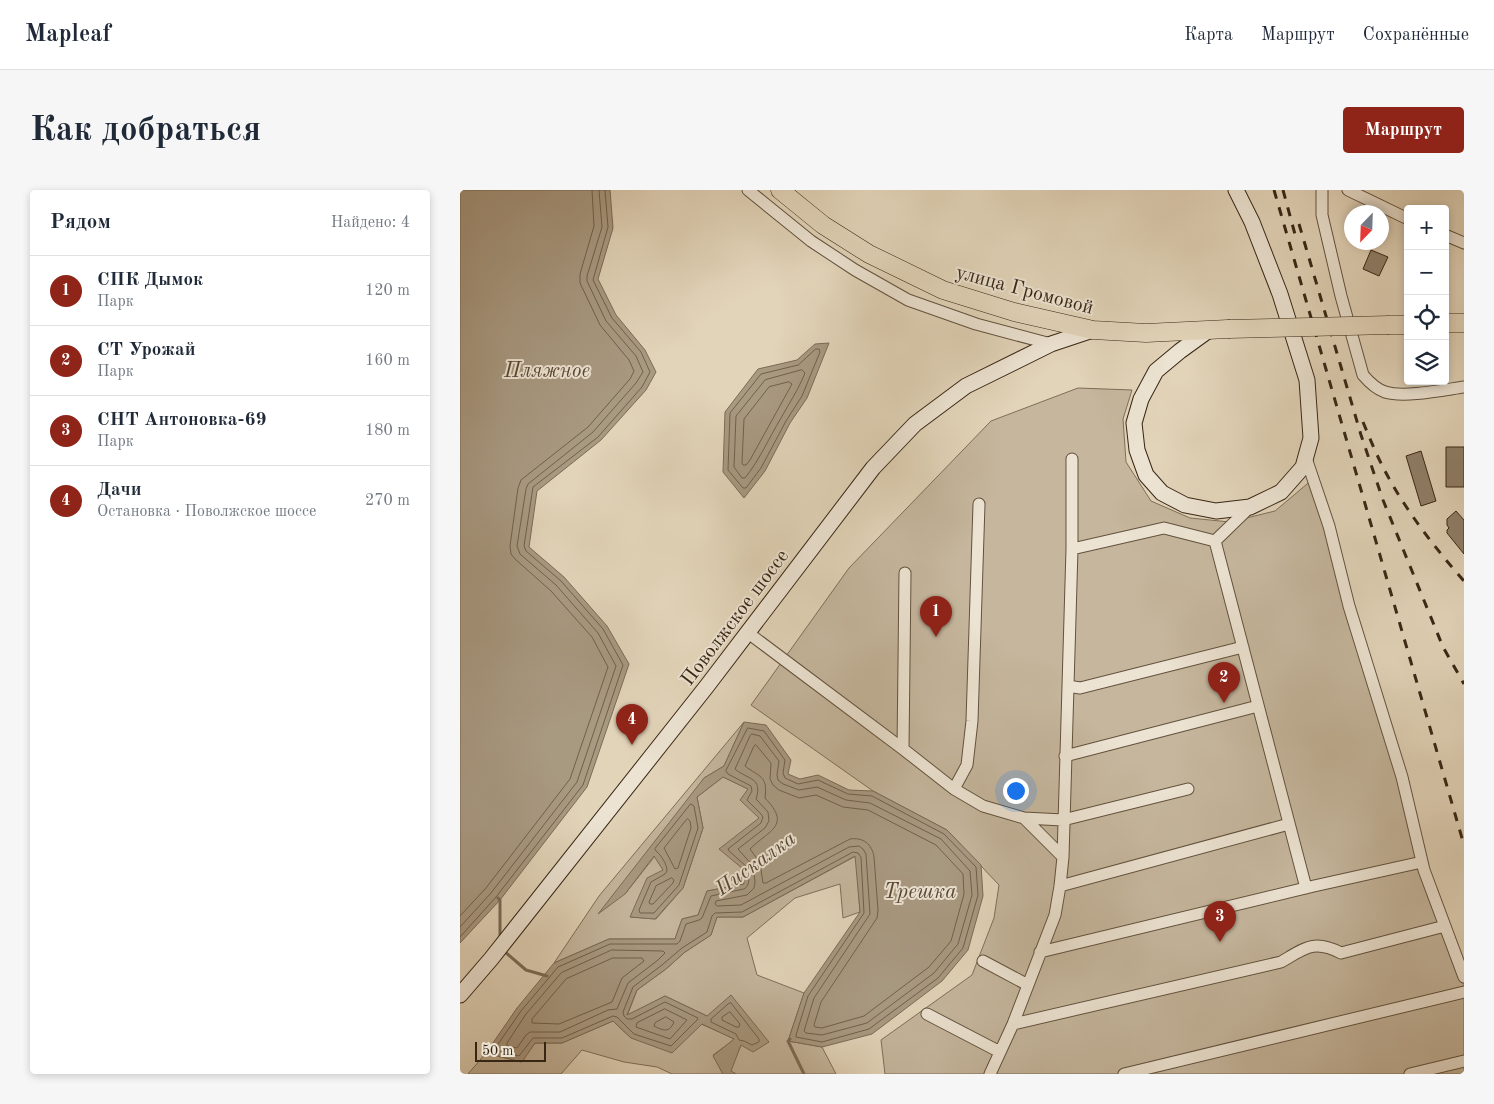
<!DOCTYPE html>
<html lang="ru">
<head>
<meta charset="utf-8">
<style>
	:root { --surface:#fff; --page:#f6f6f7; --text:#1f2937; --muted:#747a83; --line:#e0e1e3; --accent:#8f2418 }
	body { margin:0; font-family:"Old Standard TT",serif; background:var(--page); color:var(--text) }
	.controls { position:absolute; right:15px; top:15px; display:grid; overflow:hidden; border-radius:5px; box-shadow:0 2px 8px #0003 }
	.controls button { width:45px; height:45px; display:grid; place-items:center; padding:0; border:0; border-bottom:1px solid var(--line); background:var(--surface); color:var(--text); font:25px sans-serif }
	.compass { position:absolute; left:884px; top:15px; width:45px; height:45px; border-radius:50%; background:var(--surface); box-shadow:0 2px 8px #0003; rotate:203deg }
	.scale { position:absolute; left:15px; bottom:12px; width:71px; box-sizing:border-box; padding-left:5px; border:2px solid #382615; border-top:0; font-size:14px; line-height:18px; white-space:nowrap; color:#382615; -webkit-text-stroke:4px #ece3d2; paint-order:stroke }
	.you { position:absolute; left:555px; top:600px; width:18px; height:18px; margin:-12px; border:4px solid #fff; border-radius:50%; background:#1a73e8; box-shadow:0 0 0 8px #1a73e833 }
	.badge { display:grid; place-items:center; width:32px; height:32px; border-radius:50%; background:var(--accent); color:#fff; font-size:16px; font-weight:700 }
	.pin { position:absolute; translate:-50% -41px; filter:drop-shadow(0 1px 2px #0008) }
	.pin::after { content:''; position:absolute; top:26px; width:18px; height:15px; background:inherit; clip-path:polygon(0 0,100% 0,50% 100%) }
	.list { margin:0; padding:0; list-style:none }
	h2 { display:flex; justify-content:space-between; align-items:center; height:65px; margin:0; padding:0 20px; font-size:21px }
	h2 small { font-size:16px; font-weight:400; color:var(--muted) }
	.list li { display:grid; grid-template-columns:32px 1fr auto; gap:15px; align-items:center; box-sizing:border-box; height:70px; padding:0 20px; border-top:1px solid var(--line) }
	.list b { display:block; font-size:19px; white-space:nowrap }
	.list p { margin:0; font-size:16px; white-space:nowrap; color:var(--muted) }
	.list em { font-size:16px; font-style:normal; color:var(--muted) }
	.icon { flex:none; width:28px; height:28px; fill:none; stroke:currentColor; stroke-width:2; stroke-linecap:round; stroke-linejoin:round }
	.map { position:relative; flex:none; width:1004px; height:884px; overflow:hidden; border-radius:5px }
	header { display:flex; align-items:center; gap:30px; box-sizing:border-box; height:70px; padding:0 25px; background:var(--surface); border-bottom:1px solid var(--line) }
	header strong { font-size:24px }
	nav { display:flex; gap:28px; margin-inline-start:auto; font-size:18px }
	.intro { display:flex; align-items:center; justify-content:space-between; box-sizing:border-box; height:120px; padding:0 30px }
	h1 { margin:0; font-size:35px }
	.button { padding:12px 22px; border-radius:5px; background:var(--accent); color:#fff; font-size:18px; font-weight:700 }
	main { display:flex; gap:30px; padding:0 30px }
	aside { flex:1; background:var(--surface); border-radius:5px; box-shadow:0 2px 8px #0003 }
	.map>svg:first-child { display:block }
	.green { fill:#c5b69d; stroke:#7e6e59 }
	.water { fill:#a89981; stroke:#7b6b56 }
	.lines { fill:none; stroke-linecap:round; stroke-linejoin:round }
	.shore { stroke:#70604b; stroke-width:1 }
	.stream { stroke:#7b6b56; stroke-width:3 }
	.building { fill:#90806a; stroke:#382615 }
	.street-casing { stroke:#62523e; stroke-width:13 }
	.secondary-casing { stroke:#382615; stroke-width:17 }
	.primary-casing { stroke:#382615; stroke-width:19 }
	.street { stroke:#ece3d2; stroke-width:11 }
	.secondary { stroke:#ece3d2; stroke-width:15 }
	.primary { stroke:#e2d4b9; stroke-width:18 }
	.rail { stroke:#382615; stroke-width:3; stroke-dasharray:9 9; stroke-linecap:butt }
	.primary-bridge-casing { stroke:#382615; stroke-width:19; stroke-linecap:butt }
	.primary-bridge { stroke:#e2d4b9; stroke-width:18 }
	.labels { text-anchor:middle; stroke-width:4; stroke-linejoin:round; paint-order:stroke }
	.street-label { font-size:20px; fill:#382615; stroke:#ece3d2 }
	.water-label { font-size:21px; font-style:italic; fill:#5a4835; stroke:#ece3d2 }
</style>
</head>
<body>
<header>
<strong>Mapleaf</strong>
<nav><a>Карта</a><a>Маршрут</a><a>Сохранённые</a></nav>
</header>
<div class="intro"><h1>Как добраться</h1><a class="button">Маршрут</a></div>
<main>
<aside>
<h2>Рядом<small>Найдено: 4</small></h2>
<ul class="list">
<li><span class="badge">1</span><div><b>СПК Дымок</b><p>Парк</p></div><em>120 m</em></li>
<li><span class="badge">2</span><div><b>СТ Урожай</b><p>Парк</p></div><em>160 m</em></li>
<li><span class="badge">3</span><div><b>СНТ Антоновка-69</b><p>Парк</p></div><em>180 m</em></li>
<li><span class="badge">4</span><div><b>Дачи</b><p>Остановка · Поволжское шоссе</p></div><em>270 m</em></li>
</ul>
</aside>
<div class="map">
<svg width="1004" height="884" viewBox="0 0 1004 884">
	<rect width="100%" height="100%" fill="#e2d4b9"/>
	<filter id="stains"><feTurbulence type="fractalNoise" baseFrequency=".004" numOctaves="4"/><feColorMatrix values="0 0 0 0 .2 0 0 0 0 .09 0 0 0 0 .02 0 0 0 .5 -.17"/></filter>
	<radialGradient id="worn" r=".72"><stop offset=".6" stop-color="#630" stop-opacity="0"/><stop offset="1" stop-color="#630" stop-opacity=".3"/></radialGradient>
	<path class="green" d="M618,198L672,200L663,229L666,272L691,311L730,328L770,332L815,321L853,289L957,645L1004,777V884H425L421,850L512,785L534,728L539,695L487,640L413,601L291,515L389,378L531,231Z
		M284,532L264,576L244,588L165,704L195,666L203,680L171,727L196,729L223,698L243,638L237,607L263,587L288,599L299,628L283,679L284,694L247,701L238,725L222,729L215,749H149L94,773L139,706Z
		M396,666L400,722L383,728L380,694L335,708L287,748L297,785L344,803L328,851L362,857L376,884H276L270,881L281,855L247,826L205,806L167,826L177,800L206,779L225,762L251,745L257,727H283Z
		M153,831L171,848L241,834L275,849L253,865L263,884H212L197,877L164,872L122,860L101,884H8L26,863L61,872L75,853H102Z"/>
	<path class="water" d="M0,0H150L153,38L138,89L156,125L185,160L196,182L186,200L141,250L77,301L69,357L104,387L147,436L169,474L127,597L40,710L0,753Z
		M369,153L347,208L330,233L305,281L284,308L263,282L265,222L298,179L337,170L355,154Z
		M284,532L306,535L331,570L328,584L340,589L358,585L389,600L413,601L487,640L521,675L523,706L508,760L482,791L412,844L362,857L328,851L344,803L400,722L395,666L283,727H257L251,745L225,762L206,779L177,800L167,825L205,806L247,826L271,805L309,852L293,862L281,855L271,881L276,884H263L253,866L274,849L242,834L212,863L171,848L153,831L102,853H75L62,872L26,863L57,818L94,773L149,749H215L222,729L238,725L247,701L284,694L283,679L259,659L299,628L280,610L288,599L263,587L237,607L243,638L223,698L195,729L170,727L187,688L203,680L194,666L165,704L138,724L244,588L264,576Z"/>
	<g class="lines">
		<path class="shore" d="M356,159H359L360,162L342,206L326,231L301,278L286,298H283L268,280L270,223L301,184L338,175Z
			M342,180L345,183C338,200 330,212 321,228C309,248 300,269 285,288H282L274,277L276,226L305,190Z
			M329,192L332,194L290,270L286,275H283L282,273L284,229L309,197Z
			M288,538L304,541L325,570L323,583L325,588L338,594L358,590L388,604L412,606L484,644L516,677L518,705L503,758L478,788L409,839L362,852L336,847V845L348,806L404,723L401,667L398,663L393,662L282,722L255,723L252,726L247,742L222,758L202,775L173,797L163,822L164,826L167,829H172L205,812L238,828L237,830L211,856L174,844L157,827L153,826L102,848H73L59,866L37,860L36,857L61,821L98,777L150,754H217L220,751L226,734L239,730L242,728L251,706L284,699C291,695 289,685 287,677L269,661L268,659L301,633L303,627L301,624L287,610L292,601L291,596L268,584L266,581Z
			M292,544L300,546L319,571L317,585L318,590L323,594L339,600L357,597L386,610L410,613L481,649L510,681L512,705L498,754L474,783L407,833L362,845L346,843L344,841L354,808L410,724L406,664L403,659L399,656L389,657L281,715L257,716L255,714L256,711L287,705L294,698L295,692L293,676L278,659L305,638L309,631L308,622L296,609C303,587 288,590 275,579L290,546Z
			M296,555L311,573L310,589L313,595L319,600L339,608L356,605L383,617L408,620L476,655L503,684L504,704L491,751L469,777L404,826L362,838L355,837L354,835L361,812L417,728L418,720L414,667C412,654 403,647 390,649L306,693H303L300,673L290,659C309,640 332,636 305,608C308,585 299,587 285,576L294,556Z
			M231,614L234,616L238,638L219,695L194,723H180L179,720L191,692L205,684L207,681C207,674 201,665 196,661L195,659Z
			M228,629L230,631L231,638L218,678L215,679L204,658L226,630Z
			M212,688L214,690L213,693L193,714H190L189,712L196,696Z
			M0,726L26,698L110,589L148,477L132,447L91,401L55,369L51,364L50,356L58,298L61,290L128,237L170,189L174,181L169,170L140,135L120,93V84L134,36L132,0
			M0,737L31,703L117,592L156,476L138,443L96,395L60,364L57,356L66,299L68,294L133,242L176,193L183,182L176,166L146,131L127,91V86L142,37L139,0
			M0,747L36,707L123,595L163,475L143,439L101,391L66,361L64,356L73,297L138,247L182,197L190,182L181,162L152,128L133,90L148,37L145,0
			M152,760L203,761L205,763L198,770L168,793L157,819L148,820L100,842H70L66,845L57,858L47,856V853L66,824L101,783Z
			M153,768H182L184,771L162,788L152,812L99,834L72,833V829L106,789Z
			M271,813L299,849V852L292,855L284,851L279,850L276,844L251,832V829L268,814Z
			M205,819L227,830L210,849L176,837L177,833Z
			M270,822L280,834L279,837H276L262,830V827L268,823Z
			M206,827L214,832C209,843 204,841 194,836L195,833Z"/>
		<path class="stream" d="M38,708L40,710V749
			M44,761L66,780L87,786
			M330,849L328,851L344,884"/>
	</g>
	<path class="building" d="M911,60L928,67L919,86L903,79Z
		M986,257H1004V297H986Z
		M961,261L976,311L961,316L946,266Z
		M996,321L1004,330V364L987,343V340L989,338L987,335V329Z"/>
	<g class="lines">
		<g class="street-casing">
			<path id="street" d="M288,0L351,51L395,80L448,110L516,134L591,154
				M862,0V25L881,106L903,185C909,192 916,199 925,202C944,208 983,200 1004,197
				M888,0L948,29
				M985,45L1004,53
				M846,268L869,336L889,416L942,587L964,680L1004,787
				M612,269V359
				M755,351L846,698
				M287,442L443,559L494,599L523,616L564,628L603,630L728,599
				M608,496L620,498L783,457
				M443,559L445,383
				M605,566L798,516
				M494,599L507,575L512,531L519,314
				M564,628L603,667
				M600,696L829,634
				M580,762L854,696L962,672
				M523,771L568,795
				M467,824L540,862
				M553,834L821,772C845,758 854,749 881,763L985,736
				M530,884L553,834L595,725L600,696L603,667L612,359L704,338L755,351L790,317
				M664,884L1004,802
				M950,884L1004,871"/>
		</g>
		<g class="secondary-casing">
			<path id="secondary" d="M749,140L720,161L696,181L681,209L674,233L677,260L686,285L702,303L725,315L756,321L790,317L821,302L843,277L851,248L847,190L820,104L792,32L776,0
				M0,805L31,769L247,496L413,278L455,234L506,196L591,154L633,140"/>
		</g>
		<g class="primary-casing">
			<path id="primary" d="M320,0L363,35L409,64L483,100L554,122L633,140L686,143L768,139
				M985,133H1004
				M929,135H948"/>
		</g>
		<use href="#street" class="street"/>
		<use href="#secondary" class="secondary"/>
		<use href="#primary" class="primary"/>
		<path class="rail" d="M814,0L1004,655
			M823,0L836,48
			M839,34L901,245L923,310L983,457L1004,494
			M903,232C910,249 917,266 925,281C946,321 975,358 1004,391"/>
		<g class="primary-bridge-casing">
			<path id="primary-bridge" d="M768,139L929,135"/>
		</g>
		<use href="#primary-bridge" class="primary-bridge"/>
	</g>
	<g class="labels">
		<g class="street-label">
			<text transform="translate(565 99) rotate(15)" y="7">улица Громовой</text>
			<text transform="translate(274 427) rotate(-53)" y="7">Поволжское шоссе</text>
		</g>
		<g class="water-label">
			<text x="87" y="187">Пляжное</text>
			<text transform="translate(295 673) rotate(-36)" y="7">Пискалка</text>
			<text x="460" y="708">Трешка</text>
		</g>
	</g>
	<rect width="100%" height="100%" filter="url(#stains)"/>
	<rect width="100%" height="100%" fill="url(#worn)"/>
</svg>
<div class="controls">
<button>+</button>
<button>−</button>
<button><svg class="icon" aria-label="locate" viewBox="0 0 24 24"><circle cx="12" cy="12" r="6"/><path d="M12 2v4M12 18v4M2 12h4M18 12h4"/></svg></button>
<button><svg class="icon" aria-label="layers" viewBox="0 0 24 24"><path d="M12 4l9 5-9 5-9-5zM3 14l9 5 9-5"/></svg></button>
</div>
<svg class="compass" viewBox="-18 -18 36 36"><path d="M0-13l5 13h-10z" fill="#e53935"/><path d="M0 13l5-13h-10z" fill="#747a83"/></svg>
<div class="scale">50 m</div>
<div class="you"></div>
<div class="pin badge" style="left:476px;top:447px">1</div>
<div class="pin badge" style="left:764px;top:513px">2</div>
<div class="pin badge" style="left:760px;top:752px">3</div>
<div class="pin badge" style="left:172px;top:555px">4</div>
</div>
</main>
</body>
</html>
